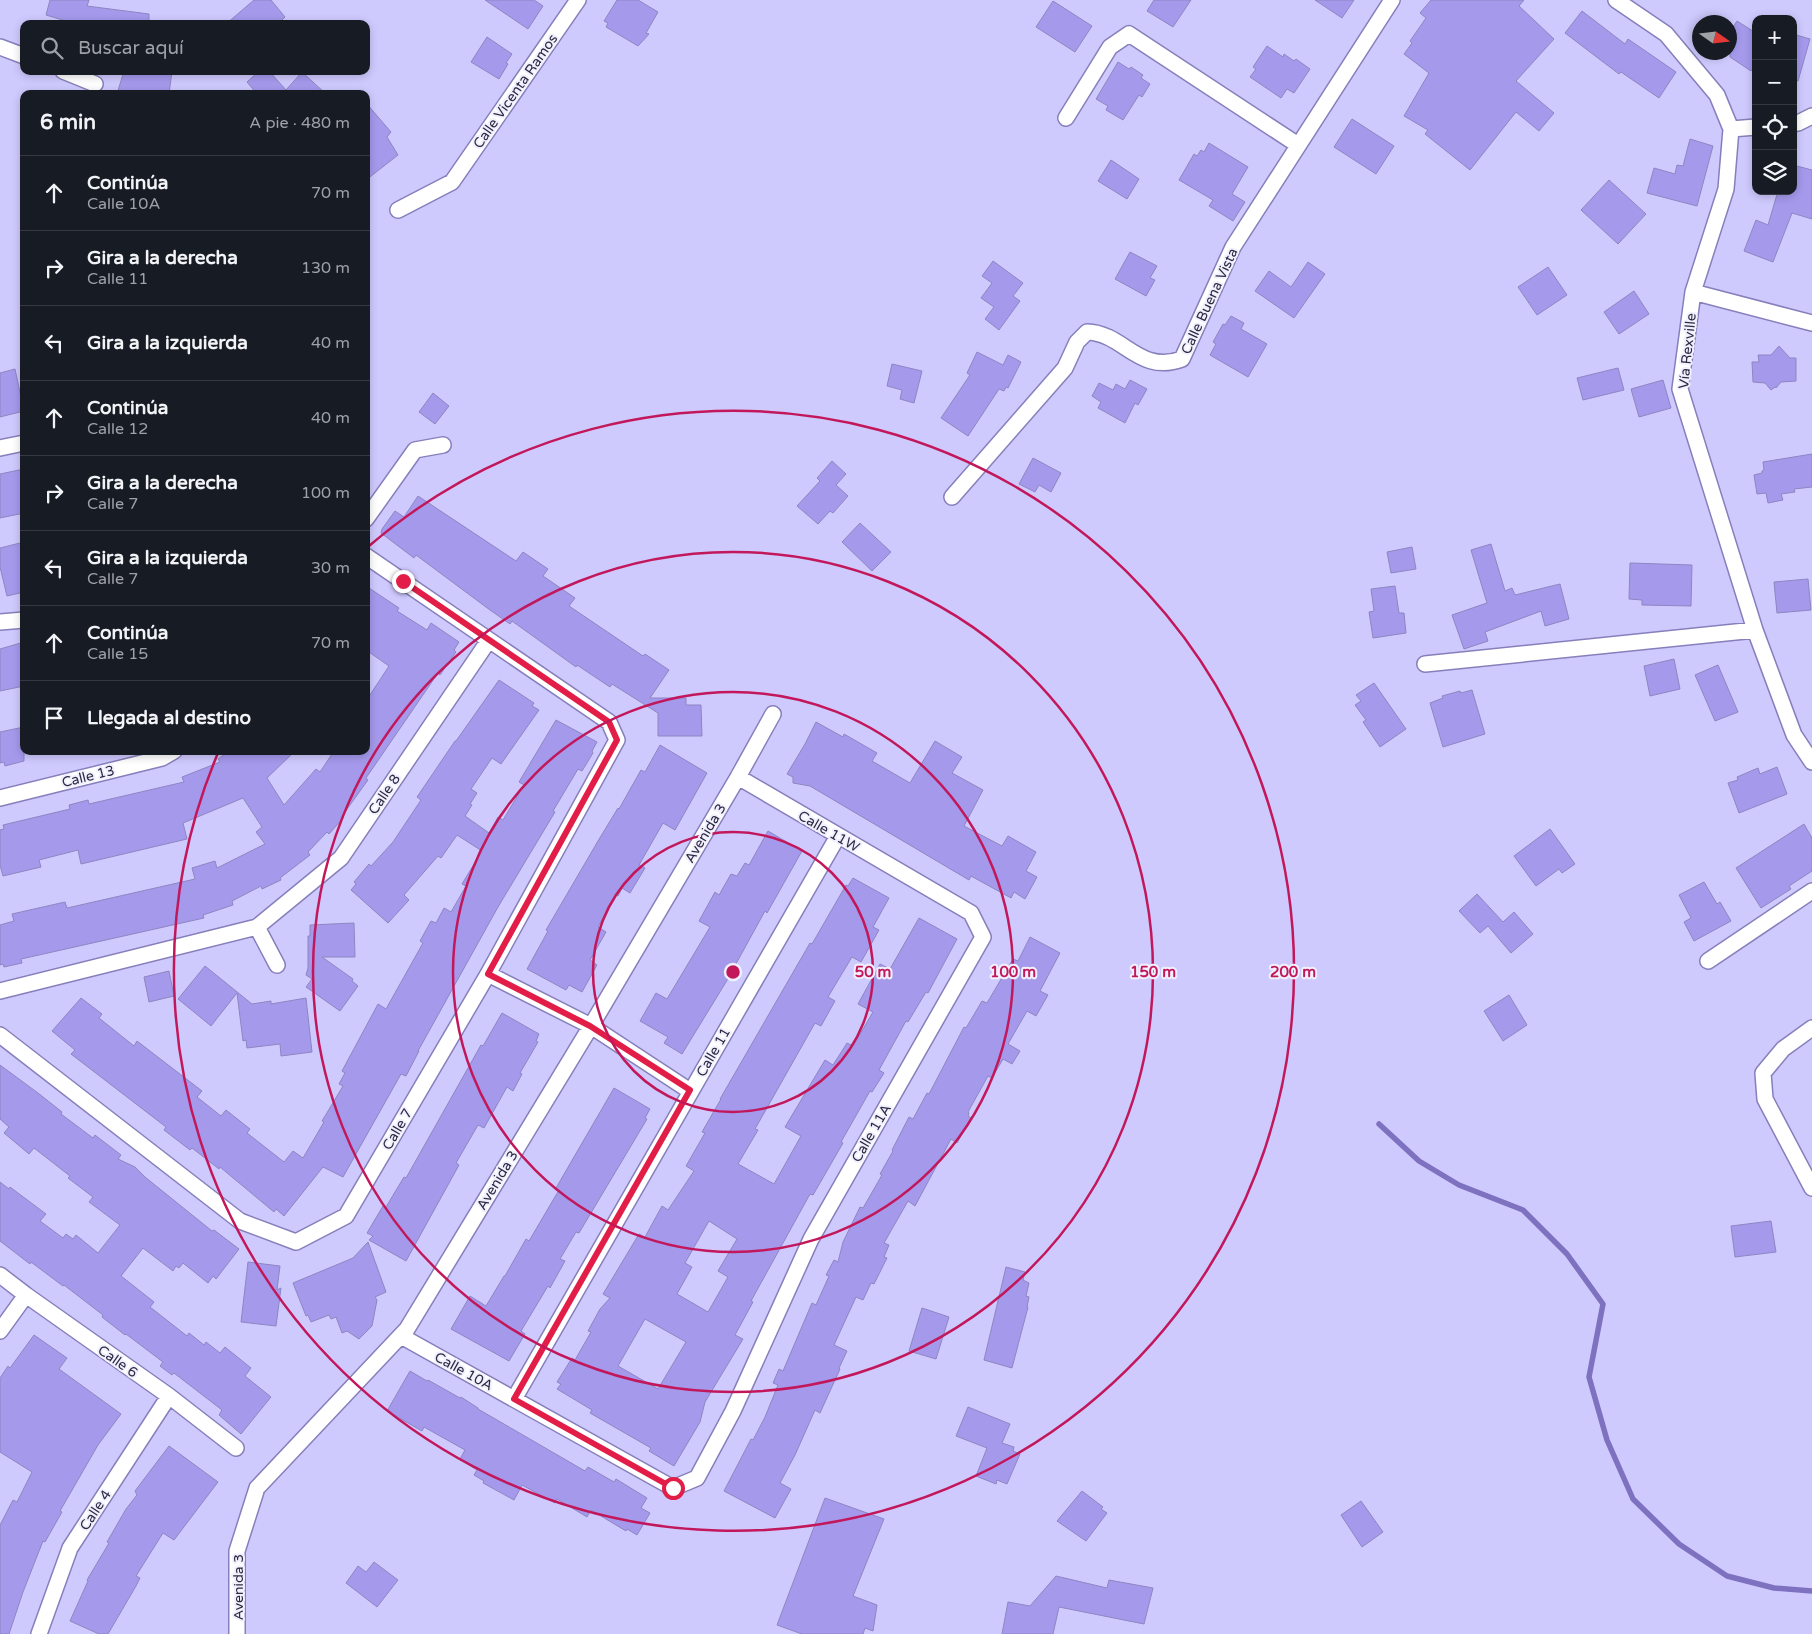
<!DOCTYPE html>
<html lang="es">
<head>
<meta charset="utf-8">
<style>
	:root { --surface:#171b24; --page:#20242c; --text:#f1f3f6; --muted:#9ea1a6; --line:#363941 }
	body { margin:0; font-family:"Varela Round",sans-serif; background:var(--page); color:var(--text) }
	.controls { position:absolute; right:15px; top:15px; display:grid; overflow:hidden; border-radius:10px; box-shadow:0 2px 8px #0003 }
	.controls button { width:45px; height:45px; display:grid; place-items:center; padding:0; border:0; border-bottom:1px solid var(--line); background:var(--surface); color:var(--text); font:25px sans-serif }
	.compass { position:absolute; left:1692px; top:15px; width:45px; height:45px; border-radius:50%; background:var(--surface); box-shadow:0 2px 8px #0003; rotate:104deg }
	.stop { position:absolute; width:15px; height:15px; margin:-11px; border:4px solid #e11d48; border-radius:50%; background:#fff }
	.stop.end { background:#e11d48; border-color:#fff; box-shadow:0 1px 5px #0008 }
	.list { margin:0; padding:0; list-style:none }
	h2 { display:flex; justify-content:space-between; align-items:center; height:65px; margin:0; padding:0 20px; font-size:21px }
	h2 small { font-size:16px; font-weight:400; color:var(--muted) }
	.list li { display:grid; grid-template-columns:32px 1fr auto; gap:15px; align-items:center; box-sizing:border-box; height:75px; padding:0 20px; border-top:1px solid var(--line) }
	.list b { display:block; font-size:19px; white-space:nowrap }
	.list p { margin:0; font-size:16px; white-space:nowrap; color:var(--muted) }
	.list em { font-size:16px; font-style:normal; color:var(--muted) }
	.icon { flex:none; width:28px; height:28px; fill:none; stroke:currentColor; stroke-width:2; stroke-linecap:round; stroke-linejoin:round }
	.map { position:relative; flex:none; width:1812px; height:1634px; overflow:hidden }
	.search { position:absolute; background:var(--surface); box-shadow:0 2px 8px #0003; left:20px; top:20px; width:350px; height:55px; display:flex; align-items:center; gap:12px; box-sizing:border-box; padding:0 18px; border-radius:10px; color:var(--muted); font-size:19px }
	.panel { position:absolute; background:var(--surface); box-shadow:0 2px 8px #0003; left:20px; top:90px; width:350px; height:665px; border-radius:10px }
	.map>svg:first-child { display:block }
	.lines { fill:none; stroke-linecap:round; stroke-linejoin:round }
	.stream { stroke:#7d71c0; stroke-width:5.5 }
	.building { fill:#a599ec; stroke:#8d86c2; fill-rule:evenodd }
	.minor-casing { stroke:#867fbb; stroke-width:18 }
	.minor { stroke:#fff; stroke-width:15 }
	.route { stroke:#e11d48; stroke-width:6 }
	.ring { fill:none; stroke:#c2185b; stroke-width:2.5 }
	.labels { text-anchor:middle; stroke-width:4; stroke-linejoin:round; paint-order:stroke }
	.street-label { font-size:14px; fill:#2d2942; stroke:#f1f0fe }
	.centre { fill:#c2185b; stroke:#f1f0fe; stroke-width:2.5 }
	.ring-label { font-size:15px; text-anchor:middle; font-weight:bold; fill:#c2185b; stroke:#f1f0fe; stroke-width:4; stroke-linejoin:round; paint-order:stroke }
</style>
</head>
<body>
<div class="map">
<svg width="1812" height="1634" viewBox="0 0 1812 1634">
	<rect width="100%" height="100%" fill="#cfcafe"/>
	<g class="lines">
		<path class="stream" d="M1379,1124L1419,1161L1459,1185L1523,1210L1567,1254L1603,1304L1589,1377L1607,1440L1633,1499L1679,1544L1727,1576L1774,1588L1812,1591"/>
	</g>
	<path class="building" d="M50,0H89L87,6L149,14V24H76L46,15Z
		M254,0H271L285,17L278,24H226Z
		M485,0H534L543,6L528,29Z
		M617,0H638L658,12L646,33L649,34L638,46L606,27L608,23L604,21Z
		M1154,0H1191L1173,27L1147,11Z
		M1315,0H1354L1342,18Z
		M1431,0H1524L1519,6L1554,39L1516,81L1554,113L1539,131L1516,112L1470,170L1425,134L1428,130L1404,116L1429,73L1404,54L1412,43L1410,41L1426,18L1420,13Z
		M1053,1L1092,26L1075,52L1036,27Z
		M1582,11L1625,44L1628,39L1676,72L1659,98L1621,72L1619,74L1565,33Z
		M1737,21L1756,33V63L1751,71L1730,57V32Z
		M1793,34L1810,39L1798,81L1793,80Z
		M487,37L512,54L506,63L508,64L499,79L471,62Z
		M1267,46L1283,57L1284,54L1294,61L1296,59L1310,69L1294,93L1287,89L1281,98L1250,77L1256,69L1253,67Z
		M1118,62L1129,69L1131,67L1143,75L1141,78L1150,84L1142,97L1139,95L1123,120L1106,110L1108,106L1096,99Z
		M124,71H172L169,94H117Z
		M259,71H269L286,90L302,72L326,94H257L247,82Z
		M366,103L391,132L387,137L398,155L366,180Z
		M1352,119L1394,146L1376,174L1334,147Z
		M1690,139L1713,146L1697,206L1647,193L1654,168L1675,174L1677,165L1683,166Z
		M1209,143L1248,167L1232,194L1245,202L1233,221L1209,206L1213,200L1179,180L1194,154L1197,156L1201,150L1204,152Z
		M1111,160L1139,179L1127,199L1098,181Z
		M1793,165L1812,170V219L1792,213L1773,262L1744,251L1756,220L1768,225L1778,191H1793Z
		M1609,180L1646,214L1618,244L1581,210Z
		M1130,252L1157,266L1150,278L1155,280L1146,296L1115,279Z
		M993,261L1023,283L1013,296L1020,301L999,330L985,319L994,307L981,298L992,283L982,276Z
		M1308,262L1325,274L1294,318L1255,291L1269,271L1291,287Z
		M1548,267L1567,295L1537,315L1518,287Z
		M1634,291L1649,314L1619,334L1604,312Z
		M1231,316L1244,323L1241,329L1267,344L1248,377L1210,355L1216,344L1213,342L1223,324L1225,325Z
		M1779,346L1790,358H1796V381L1781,382L1776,388L1775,387L1771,390L1765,383L1753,382L1752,362H1759L1758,355H1771Z
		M977,352L1003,365L1008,355L1021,362L1008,388L1006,387L1004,391L999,389L968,436L941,418L970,375L967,373Z
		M892,364L922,371L914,403L900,399L902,390L887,386Z
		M1618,368L1624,390L1583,400L1577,378Z
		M15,369L24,411L0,417V373Z
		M1130,380L1147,389L1138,405L1135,403L1125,423L1098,408L1101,402L1092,396L1099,383L1113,390L1116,384L1125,389Z
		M1663,380L1671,408L1639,417L1631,389Z
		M433,393L449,406L435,424L419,412Z
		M1812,454V487L1794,489L1795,492L1781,494L1783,500L1768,503L1766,493L1757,494L1754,475L1762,473V471L1764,470L1763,462Z
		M1033,458L1061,473L1051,492L1039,485L1035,492L1019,484Z
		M832,461L846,474L836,485L848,496L833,513L830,511L818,524L797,506L820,481L817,478Z
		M24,469V513L0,518V474Z
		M418,496L516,561L523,552L548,569L543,576L575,598L569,606L643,656L645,654L669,670L650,698H686V705H701L702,736H658V713L612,684L610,687L577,665L576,667L512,621L510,624L490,610L416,555L414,558L381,533L382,529L395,511L404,517Z
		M860,523L891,552L872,571L842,542Z
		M24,542V592L7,596L0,567V548Z
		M1491,544L1505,591L1512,588L1515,595L1560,584L1569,619L1545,626L1541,611L1485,632L1488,641L1464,649L1452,615L1487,603L1471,550Z
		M1412,547L1416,569L1391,573L1387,552Z
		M1630,563L1692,565L1691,606L1642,605V600L1629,599Z
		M1808,579L1811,610L1777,613L1774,582Z
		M366,586L399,608L397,611L427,630L431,623L459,642L454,650L456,652L440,675L438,673L366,778L368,780L342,816L344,817L329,834L327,832L308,852L310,855L280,878L281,880L262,889L261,886L232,901L233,905L203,915L204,918L21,959L22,963L4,967L3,964L0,965V925L14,921L12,914L65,902L67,908L195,879L192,868L215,861L217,868L265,844L256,832L262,827L243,798L183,823L187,839L81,864L78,850L39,860L41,867L3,876L0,865V830L4,829L3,825L70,809L69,805L88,800L89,804L184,782L182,777L220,762L218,759L229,751H295L267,778L284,805L316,769L320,772L334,751H366V701L389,666L366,650Z
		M1395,586L1399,613H1404L1406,633L1373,638L1369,612L1374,611L1371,589Z
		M24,642V686L0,691V649Z
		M1674,659L1680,689L1650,696L1644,666Z
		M1718,665L1738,712L1715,721L1695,675Z
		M499,680L534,703L532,706L539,710L501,764L492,758L471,789L477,793L470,804L472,805L465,816L489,833L498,817L503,820L524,785L519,782L556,720L597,742L592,751L593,753L582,771L578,769L553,811L555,812L498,907L418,1051H419L406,1076L401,1074L343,1177L323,1167L284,1216L276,1209L274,1212L220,1167L219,1169L192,1148L190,1150L164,1130L166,1127L71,1054L75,1050L52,1031L81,998L102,1014L99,1018L134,1046L137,1041L202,1091L197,1097L221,1116L226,1110L250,1129L247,1133L284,1162L293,1151L303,1158L324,1122L322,1121L343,1086L339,1084L345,1073L342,1071L378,1004L386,1009L423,943L420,941L431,921L436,923L444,908L451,912L466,886L462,884L482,851L457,835L441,858L438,856L404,895L409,900L388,923L351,890L356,884L354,882L369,864L371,866L393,842L421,800L417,797L455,741H456Z
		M1374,683L1406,729L1380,747L1363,722L1366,720L1355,705L1361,701L1356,695Z
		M1472,690L1485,734L1443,747L1430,703L1443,698L1442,696L1460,691L1461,693Z
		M816,722L843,737L844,734L877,753L872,761L910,783L935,741L962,757L952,773L983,790L964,826L1002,846L1008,836L1036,852L1026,871L1037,877L1025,899L1014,892L1011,898L971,876L969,880L810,786L793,783V777L787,774L805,744Z
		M24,727V761L5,766L4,762L0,763V732Z
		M660,745L707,773L675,830L663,823L639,865L645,868L630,893L622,888L618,896L616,895L598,927L606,932L590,960L597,965L582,992L569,985L566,990L527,969L548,931L546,930L598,841L618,808L619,809L641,770L645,772Z
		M1777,767L1787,794L1739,813L1728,783L1738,780L1737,777L1758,768L1760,774Z
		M1804,824L1812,838V871L1789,886L1791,889L1761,908L1736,868Z
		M1550,829L1575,864L1562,873L1559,869L1536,886L1514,856Z
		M768,831L802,851L767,913L765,911L726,982L682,1054L664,1043L668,1037L640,1021L656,993L667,999L710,927L699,921L715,892L719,895L731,874L737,876L745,863L749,865Z
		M853,878L889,898L873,927L879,930L861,962L852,957L828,997L835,1001L821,1026L815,1023L755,1129L758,1130L738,1164L774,1184L801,1136L785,1127L825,1060L833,1065L847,1043L853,1046L873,1012L858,1004L880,964L890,969L919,918L957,939L928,993L926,992L908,1022L906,1021L879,1070L884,1073L872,1092L870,1091L841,1142L843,1143L813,1195L810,1194L751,1301L753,1302L735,1335L743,1339L705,1402L700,1422L674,1466L649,1451L651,1448L590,1413L592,1410L557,1389L561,1384L557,1382L572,1358L575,1360L591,1332L588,1331L600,1309L610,1298L603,1294L639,1234L645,1237L662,1206L668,1210L694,1171L686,1166L705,1133L702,1132L721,1099H720L810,943L812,944L846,885L848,886ZM709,1221L737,1239L718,1271L728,1277L708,1312L677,1294L692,1267L685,1263ZM645,1319L686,1342L658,1389L618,1366Z
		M1704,882L1717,904L1720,902L1731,921L1694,941L1684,922L1691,918L1679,895Z
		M1477,894L1503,922L1514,912L1533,934L1511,953L1488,926L1480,933L1459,911Z
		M354,923L355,957H322L353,979L352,981L358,986L340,1011L306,987L312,979L306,975L308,968V936H310V925Z
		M1030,937L1060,953L1040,991L1048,995L1036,1016L1027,1011L1008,1044L1020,1051L1012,1064L1003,1059L992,1078L988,1076L968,1112L969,1113L968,1116L971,1118L957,1143L951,1139L915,1206L908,1201L884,1243L889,1245L884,1257L887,1258L874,1284L871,1283L863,1300L856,1297L834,1345L847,1351L839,1368L840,1369L820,1413L815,1410L795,1455L780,1483L791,1489L775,1518L724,1491L751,1439L753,1440L765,1417L778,1385L773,1383L779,1369L783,1371L812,1303L816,1305L829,1276L826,1275L834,1260L838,1262L843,1242L860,1207L863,1208L882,1175L880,1174L893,1151L892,1150L909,1117L913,1119L927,1093L929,1094L964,1027L966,1028L982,1001L987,1003L1013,959L1018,961Z
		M205,966L252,1004L271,1001V1004L306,998L312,1052L281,1056L280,1044L247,1048L246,1040L243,1041L237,993L211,1026L205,1021L178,999Z
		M169,971L174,996L149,1002L144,977Z
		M1509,995L1527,1025L1503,1041L1484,1011Z
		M502,1013L539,1034L536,1041L538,1042L520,1073L522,1074L513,1091L507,1087L484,1128L478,1125L456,1163L459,1165L406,1261L369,1240L373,1236L367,1233L383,1206L386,1207L404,1177L406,1178L481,1045L483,1046Z
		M0,1065L38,1093L62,1112L61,1114L93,1138L95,1135L121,1155L118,1159L135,1167L145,1177L212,1231L214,1230L239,1249L216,1279L213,1276L208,1283L183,1263L179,1268L176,1266L173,1271L143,1248L121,1276L154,1302L150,1307L187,1336L189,1333L204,1345L206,1342L220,1353L225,1347L251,1368L245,1376L271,1397L241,1434L219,1415L222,1410L174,1373L172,1375L160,1366L163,1362L126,1334L125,1335L102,1317L103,1315L64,1285L63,1286L31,1262L30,1264L0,1241V1182L9,1189L10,1187L46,1214L40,1221L63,1238L66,1234L73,1239L76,1235L98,1253L120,1225L89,1202L93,1197L68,1178L70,1176L34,1148L29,1154L4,1133L9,1127L0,1119Z
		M614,1088L650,1109L645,1118L647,1119L579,1233L576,1232L560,1259L565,1261L550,1288L548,1286L521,1331L525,1334L509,1361L451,1329L470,1296L486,1306L504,1276H505L526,1239L529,1241L559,1190L556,1188Z
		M1771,1221L1776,1252L1735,1257L1731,1226Z
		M368,1242L386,1292L375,1297L377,1300L372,1326L359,1339L347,1331L342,1333L336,1317L331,1319L329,1315L311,1322L308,1315L306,1316L293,1283L353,1258Z
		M248,1262L280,1266L277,1290L281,1288L276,1326L241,1322Z
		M1006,1267L1025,1272L1023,1280L1029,1283L1026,1296L1029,1297L1027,1307H1028L1012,1368L984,1360Z
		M922,1308L949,1317L936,1359L909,1351Z
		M34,1335L67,1358L59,1369L121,1414L98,1445L60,1511L62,1512L45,1542L43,1541L23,1592L9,1634H0V1525L13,1500L17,1502L32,1472L0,1452V1378L8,1366L10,1368Z
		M410,1371L427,1381L428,1380L460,1398L461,1397L478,1408V1409L585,1471L588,1467L614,1482L616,1479L647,1498L641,1508L650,1513L637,1535L627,1529L626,1531L591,1510L587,1517L557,1499L555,1503L522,1485L514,1500L483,1483L484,1481L474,1475L477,1470L460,1459L465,1450L424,1427L422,1431L387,1411Z
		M968,1407L1010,1424L1002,1443L1014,1447L1013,1451L1020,1454L1007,1484L997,1480L996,1484L976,1476L987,1448L956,1436Z
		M169,1446L218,1482L174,1540L163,1533L136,1576L140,1578L136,1586L108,1634H99L70,1621L88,1581L87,1580L109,1543L107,1542L126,1509L137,1495L135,1491Z
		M1082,1491L1103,1507L1101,1509L1107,1513L1086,1541L1057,1521Z
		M825,1498L884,1519L853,1596L877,1605L873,1631L865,1628L863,1634H802L777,1625Z
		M1361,1501L1383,1532L1362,1547L1341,1515Z
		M374,1562L398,1580L377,1607L346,1583L358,1566L366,1572Z
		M1056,1576L1107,1588L1109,1580L1153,1588L1144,1624L1059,1607L1053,1634H1002L1008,1602L1030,1606Z"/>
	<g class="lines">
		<g class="minor-casing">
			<path id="minor" d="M1616,0L1666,34L1717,95L1731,129L1726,189L1693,292L1680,389L1755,630L1794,735L1812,762
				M0,47L24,56
				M63,71L95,84
				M1066,118L1110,47L1129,34L1298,145
				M1793,124L1798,123L1812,116
				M1731,129L1756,127
				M398,210L452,182L578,0
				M1693,292L1812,323
				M0,448L24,443
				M952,497L1065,368L1077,342L1087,332C1124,333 1139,375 1182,359L1233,247L1392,0
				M366,519L415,450L443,445
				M0,622L24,620
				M1425,664L1755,630
				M0,798L162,758L174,751
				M257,927L277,965
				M1708,961L1812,891
				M488,974L591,1026L690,1091
				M0,991L257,927L341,858L489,640
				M1812,1028L1783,1049L1763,1073L1765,1099L1812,1188
				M0,1035L240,1221L296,1242L346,1216L488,974L617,740L609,722L366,556
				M0,1275L26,1295L169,1396L236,1448
				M0,1331L26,1295
				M401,1336L673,1488L697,1478L733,1411L811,1239L983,937L971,913L738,777
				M514,1399L838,836
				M39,1634L70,1548L169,1396
				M237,1634V1551L257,1488L407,1329L591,1026L738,777L773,714"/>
		</g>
		<use href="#minor" class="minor"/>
	</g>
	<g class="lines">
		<path class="route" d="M403,581L609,722L617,740L488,974L590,1026L690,1090L514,1399L673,1488"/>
	</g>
	<g class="ring">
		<circle cx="733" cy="972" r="140"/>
		<circle cx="733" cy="972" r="280"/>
		<circle cx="733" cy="972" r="420"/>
		<path d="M369 546A560 560 0 1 1 218 753"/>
	</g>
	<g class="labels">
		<g class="street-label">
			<text transform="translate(515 91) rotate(-55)" y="5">Calle Vicenta Ramos</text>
			<text transform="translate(1209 301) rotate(-65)" y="5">Calle Buena Vista</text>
			<text transform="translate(1687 351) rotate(-84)" y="5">Vía Rexville</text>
			<text transform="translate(88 776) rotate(-14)" y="5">Calle 13</text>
			<text transform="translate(384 794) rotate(-56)" y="5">Calle 8</text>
			<text transform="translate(829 831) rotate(30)" y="5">Calle 11W</text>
			<text transform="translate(705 833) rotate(-59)" y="5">Avenida 3</text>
			<text transform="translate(713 1052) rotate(-60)" y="5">Calle 11</text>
			<text transform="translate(397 1129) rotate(-60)" y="5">Calle 7</text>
			<text transform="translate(871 1133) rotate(-60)" y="5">Calle 11A</text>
			<text transform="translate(497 1180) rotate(-59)" y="5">Avenida 3</text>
			<text transform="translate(118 1361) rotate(35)" y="5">Calle 6</text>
			<text transform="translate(464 1371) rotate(29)" y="5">Calle 10A</text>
			<text transform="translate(95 1510) rotate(-57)" y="5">Calle 4</text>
			<text transform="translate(238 1587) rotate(-90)" y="5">Avenida 3</text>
		</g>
	</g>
	<circle cx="733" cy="972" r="8" class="centre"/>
	<g class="ring-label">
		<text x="873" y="977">50 m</text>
		<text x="1013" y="977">100 m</text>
		<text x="1153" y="977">150 m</text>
		<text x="1293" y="977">200 m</text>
	</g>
</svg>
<div class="controls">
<button>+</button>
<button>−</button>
<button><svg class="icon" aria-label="locate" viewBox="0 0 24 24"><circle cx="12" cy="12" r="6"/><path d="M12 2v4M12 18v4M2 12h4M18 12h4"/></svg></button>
<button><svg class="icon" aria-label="layers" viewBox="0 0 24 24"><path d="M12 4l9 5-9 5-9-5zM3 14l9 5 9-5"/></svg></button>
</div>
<svg class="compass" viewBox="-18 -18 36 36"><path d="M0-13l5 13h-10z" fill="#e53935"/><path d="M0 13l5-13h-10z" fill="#9ea1a6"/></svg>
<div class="stop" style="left:673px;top:1488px"></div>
<div class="stop end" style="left:403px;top:581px"></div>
<div class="search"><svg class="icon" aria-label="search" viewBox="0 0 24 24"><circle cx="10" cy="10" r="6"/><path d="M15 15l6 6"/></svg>Buscar aquí</div>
<section class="panel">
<h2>6 min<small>A pie · 480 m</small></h2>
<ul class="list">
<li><svg class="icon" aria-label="ahead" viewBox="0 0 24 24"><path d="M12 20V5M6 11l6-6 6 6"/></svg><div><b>Continúa</b><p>Calle 10A</p></div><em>70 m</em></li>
<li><svg class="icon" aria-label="right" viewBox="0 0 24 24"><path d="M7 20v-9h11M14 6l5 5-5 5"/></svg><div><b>Gira a la derecha</b><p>Calle 11</p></div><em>130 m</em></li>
<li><svg class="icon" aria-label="left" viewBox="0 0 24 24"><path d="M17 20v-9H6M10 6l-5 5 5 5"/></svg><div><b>Gira a la izquierda</b></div><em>40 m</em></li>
<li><svg class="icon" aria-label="ahead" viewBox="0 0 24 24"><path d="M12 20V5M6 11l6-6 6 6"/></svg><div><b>Continúa</b><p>Calle 12</p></div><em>40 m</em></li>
<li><svg class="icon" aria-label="right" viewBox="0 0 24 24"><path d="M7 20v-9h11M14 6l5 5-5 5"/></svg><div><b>Gira a la derecha</b><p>Calle 7</p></div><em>100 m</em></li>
<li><svg class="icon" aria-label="left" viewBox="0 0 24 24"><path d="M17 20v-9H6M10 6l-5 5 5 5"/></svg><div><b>Gira a la izquierda</b><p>Calle 7</p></div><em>30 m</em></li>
<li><svg class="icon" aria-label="ahead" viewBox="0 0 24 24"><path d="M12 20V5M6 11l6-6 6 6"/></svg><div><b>Continúa</b><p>Calle 15</p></div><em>70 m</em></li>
<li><svg class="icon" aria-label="arrive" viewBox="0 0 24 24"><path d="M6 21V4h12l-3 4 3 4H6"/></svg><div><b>Llegada al destino</b></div></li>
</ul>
</section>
</div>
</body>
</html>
